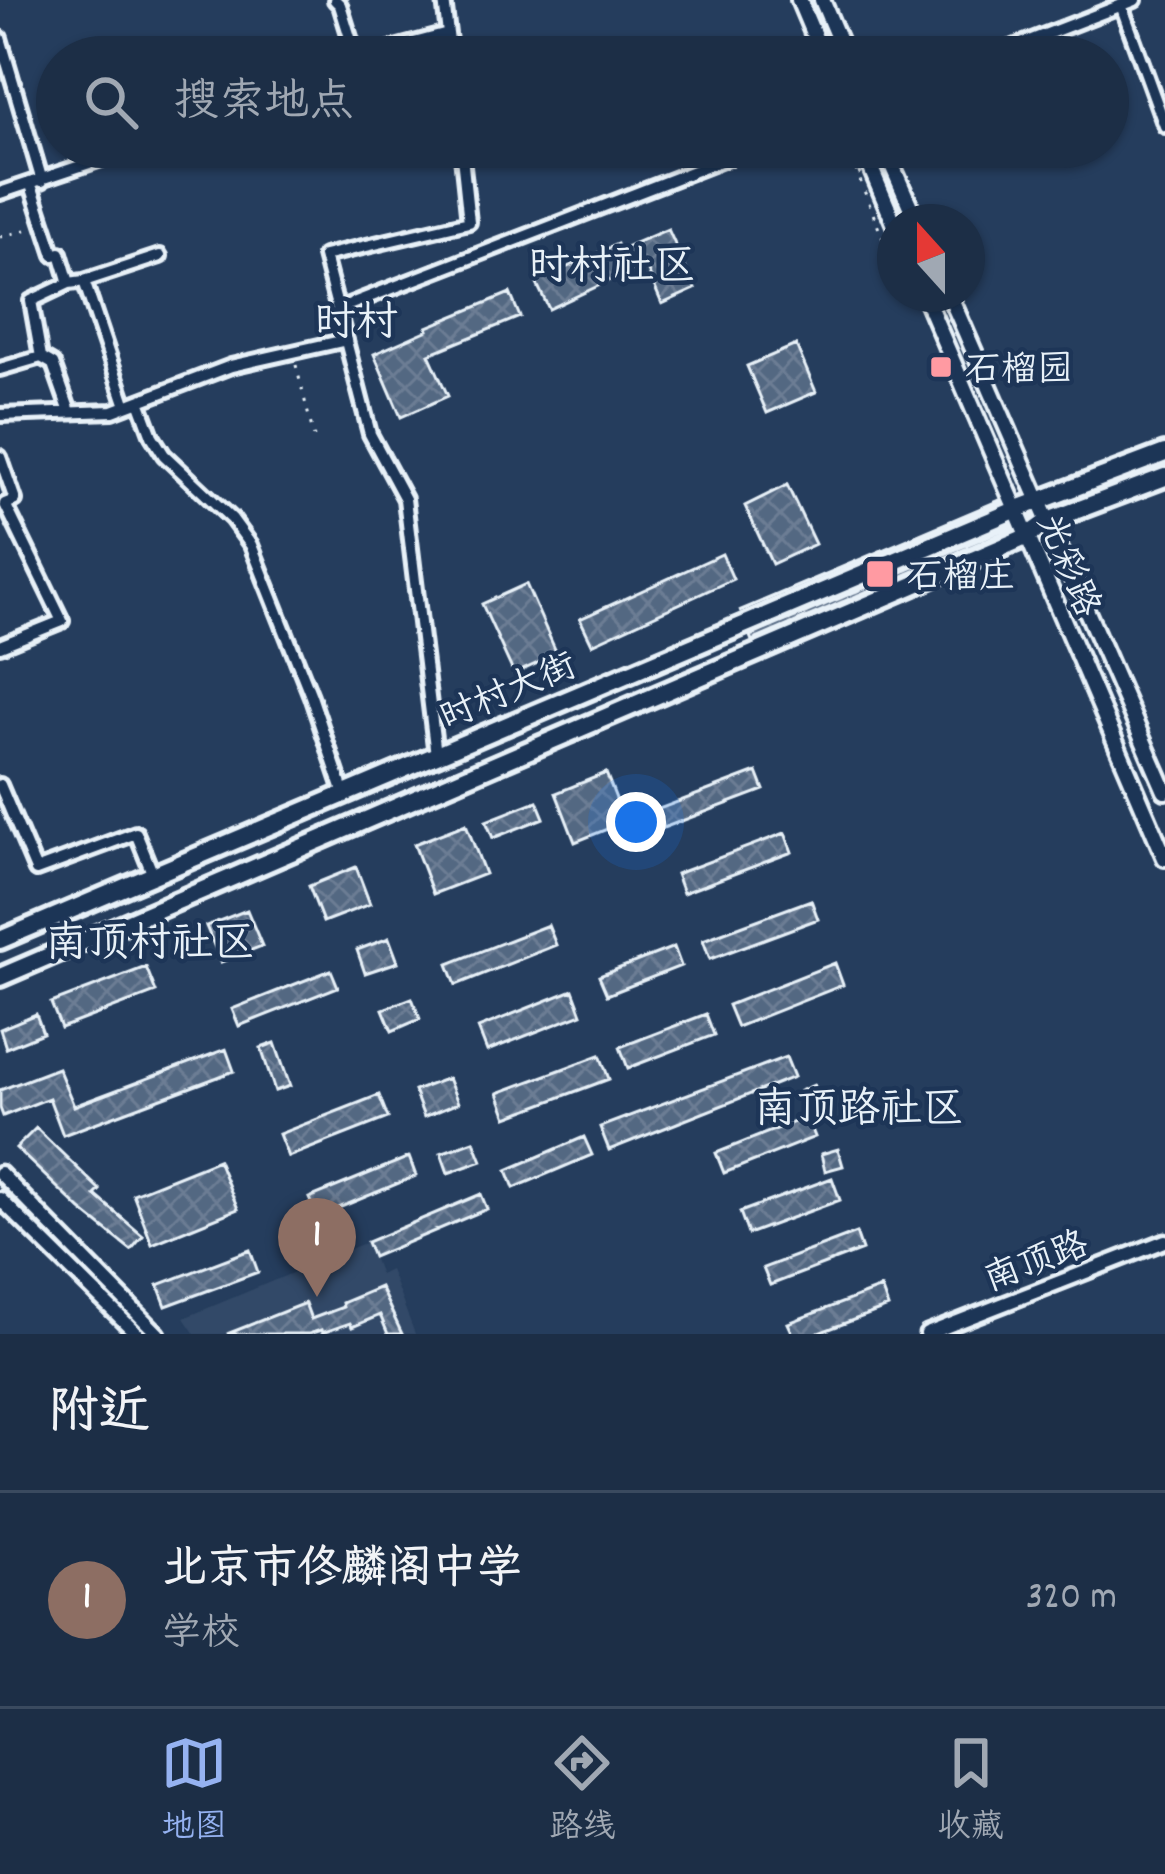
<!DOCTYPE html>
<html lang="zh">
<head>
<meta charset="utf-8">
<style>
	:root { --surface:#1c2e46; --page:#293a51; --text:#f1f3f6; --muted:#a0a8b3; --line:#3a4a5f; --accent:#95b2f1 }
	body { margin:0; font-family:Dekko,"LXGW WenKai TC",sans-serif; background:var(--page); color:var(--text) }
	.compass { position:absolute; left:877px; top:204px; width:108px; height:108px; border-radius:50%; background:var(--surface); box-shadow:0 3px 9px #0004; rotate:339deg }
	.you { position:absolute; left:636px; top:822px; width:42px; height:42px; margin:-30px; border:9px solid #fff; border-radius:50%; background:#1a73e8; box-shadow:0 0 0 18px #1a73e833 }
	.badge { display:grid; place-items:center; width:78px; height:78px; border-radius:50%; background:var(--accent); color:#fff; font-size:39px; font-weight:700 }
	.pin { position:absolute; translate:-50% -99px; filter:drop-shadow(0 3px 6px #0008) }
	.pin::after { content:''; position:absolute; top:63px; width:42px; height:36px; background:inherit; clip-path:polygon(0 0,100% 0,50% 100%) }
	.list { margin:0; padding:0; list-style:none }
	h2 { display:flex; justify-content:space-between; align-items:center; height:156px; margin:0; padding:0 48px; font-size:51px }
	h2 small { font-size:39px; font-weight:400; color:var(--muted) }
	.list li { display:grid; grid-template-columns:78px 1fr auto; gap:36px; align-items:center; box-sizing:border-box; height:216px; padding:0 48px; border-top:3px solid var(--line) }
	.list b { display:block; font-size:45px; white-space:nowrap }
	.list p { margin:0; font-size:39px; white-space:nowrap; color:var(--muted) }
	.list em { font-size:39px; font-style:normal; color:var(--muted) }
	.icon { flex:none; width:66px; height:66px; fill:none; stroke:currentColor; stroke-width:2; stroke-linecap:round; stroke-linejoin:round }
	.map { position:relative; flex:none; width:1165px; height:1334px; overflow:hidden }
	.search { position:absolute; background:var(--surface); box-shadow:0 3px 9px #0004; left:36px; right:36px; top:36px; height:132px; display:flex; align-items:center; gap:30px; box-sizing:border-box; padding:0 42px; border-radius:66px; color:var(--muted); font-size:45px }
	.sheet { height:372px; background:var(--surface) }
	nav { display:flex; justify-content:space-around; align-items:center; box-sizing:border-box; height:168px; border-top:3px solid var(--line); background:var(--surface); font-size:33px; color:var(--muted) }
	nav a { display:grid; justify-items:center; gap:6px }
	nav .on { color:var(--accent) }
	.map>svg:first-child { display:block }
	.built { fill:#334a68 }
	.building { fill:url(#building-cross-hatch); stroke:#e8f1f8; stroke-width:3 }
	.lines { fill:none; stroke-linecap:round; stroke-linejoin:round }
	.minor-casing { stroke:#e8f1f8; stroke-width:20 }
	.tertiary-casing { stroke:#e8f1f8; stroke-width:21 }
	.secondary-casing { stroke:#e8f1f8; stroke-width:22 }
	.primary-casing { stroke:#e8f1f8; stroke-width:26 }
	.path { stroke:#e8f1f8; stroke-width:3; stroke-dasharray:3 9; stroke-linecap:butt }
	.minor { stroke:#1d3557; stroke-width:10 }
	.tertiary { stroke:#1d3557; stroke-width:12 }
	.secondary { stroke:#1d3557; stroke-width:14 }
	.primary { stroke:#1d3557; stroke-width:16 }
	.path-bridge { stroke:#e8f1f8; stroke-width:3; stroke-dasharray:3 9; stroke-linecap:butt }
	.poi-dot { fill:#ff9aa2; stroke:#1d3557; stroke-width:4.5 }
	.labels { text-anchor:middle; stroke-width:9; stroke-linejoin:round; paint-order:stroke }
	.poi-label { font-size:36px; fill:#e8f1f8; stroke:#1d3557; text-anchor:start }
	.street-label { font-size:36px; fill:#e8f1f8; stroke:#1d3557 }
	.quarter-label { font-size:42px; fill:#e8f1f8; stroke:#1d3557 }
</style>
</head>
<body>
<div class="map">
<svg width="1165" height="1334" viewBox="0 0 1165 1334">
	<defs>
		<pattern id="building-cross-hatch" width="8" height="8" patternUnits="userSpaceOnUse" patternTransform="scale(3)"><rect width="8" height="8" fill="#536782"/><path d="M0 0l8 8M0 8l8-8" fill="none" stroke="#6c7d94"/></pattern>
	</defs>
	<rect width="100%" height="100%" fill="#253d5d"/>
	<filter id="ink" filterUnits="userSpaceOnUse"><feTurbulence type="fractalNoise" baseFrequency=".00833" numOctaves="2"/><feDisplacementMap in="SourceGraphic" scale="24" xChannelSelector="R" yChannelSelector="G"/><feConvolveMatrix kernelMatrix="1 2 1 2 8 2 1 2 1" color-interpolation-filters="sRGB"/></filter>
	<g filter="url(#ink)">
		<path class="built" d="M367,1242L380,1275L390,1270L415,1334H195L184,1318Z"/>
		<path class="building" d="M668,229L695,289L662,304L645,264L549,309L536,282L617,244L619,250Z
			M510,293L520,317L429,354L448,396L401,417L374,354L428,330L427,327Z
			M796,345L816,392L767,413L747,366Z
			M787,485L815,544L772,564L745,506Z
			M1000,500L1001,502L739,611Z
			M1011,526L1012,529L752,641L750,636Z
			M722,554L733,579L592,644L580,619Z
			M526,584L557,654L514,674L482,604Z
			M757,772L764,790L663,828L656,810Z
			M606,773L625,822L575,842L556,793Z
			M537,801L544,818L493,838L486,821Z
			M466,824L485,874L433,894L414,844Z
			M785,833L792,852L683,893L676,874Z
			M356,867L370,904L323,922L309,886Z
			M811,900L818,919L710,959L703,940Z
			M247,910L262,946L221,962L206,926Z
			M548,925L556,945L456,985L448,964Z
			M389,938L398,962L365,973L357,950Z
			M674,947L681,966L607,995L599,976Z
			M835,963L843,985L737,1027L728,1005Z
			M146,967L156,992L61,1028L51,1003Z
			M331,970L338,987L239,1026L232,1009Z
			M573,990L582,1014L487,1051L478,1028Z
			M412,998L420,1019L392,1031L383,1009Z
			M36,1014L43,1033L6,1048L0,1029Z
			M706,1014L714,1035L628,1068L620,1047Z
			M275,1043L290,1086L275,1091L261,1048Z
			M226,1049L234,1071L63,1135L49,1098L3,1116L0,1108V1090L58,1068L74,1106Z
			M600,1055L609,1079L507,1117L498,1093Z
			M786,1057L794,1077L609,1150L600,1127Z
			M448,1078L458,1103L424,1117L414,1091Z
			M814,1085L822,1105L808,1110L800,1091Z
			M379,1095L388,1118L288,1157L279,1134Z
			M807,1117L815,1137L724,1173L716,1153Z
			M36,1128L100,1190L95,1195L143,1236L131,1250L81,1210L16,1148Z
			M584,1137L592,1155L514,1188L507,1170Z
			M474,1141L482,1161L448,1173L441,1153Z
			M838,1149L843,1166L825,1171L821,1154Z
			M409,1157L416,1176L317,1217L309,1198Z
			M218,1160L238,1209L152,1244L133,1194Z
			M832,1178L840,1200L748,1234L740,1212Z
			M481,1194L487,1209L373,1257L367,1242Z
			M856,1233L862,1250L770,1285L763,1268Z
			M250,1250L258,1272L166,1306L158,1285Z
			M380,1287L402,1334H388L380,1315L352,1327L350,1323L322,1333L321,1330L309,1334H227L305,1303L311,1319L343,1307L342,1303Z
			M881,1288L888,1307L816,1334H793L788,1323Z"/>
		<g class="lines">
			<g class="minor-casing">
				<path id="minor" d="M335,0L340,5L356,57
					M1121,5L1165,126
					M448,34L451,57
					M0,38L42,181
					M361,57L448,34L444,0
					M988,57L1135,0
					M31,185L54,255L60,253L69,283L31,301L41,357L53,364L70,412
					M0,193L137,147
					M84,281L160,256
					M69,283L84,281L126,406
					M338,309L756,147
					M0,369L41,357
					M139,401L152,436L164,455L232,519L251,545L311,696L344,794
					M0,415L113,411L231,366L346,340
					M0,457L15,500L5,504L62,621L0,646
					M436,755L405,499L370,434L324,256L469,222L461,147
					M0,785L36,870L136,833L153,875"/>
			</g>
			<g class="tertiary-casing">
				<path id="tertiary" d="M0,1173L158,1334
					M0,1199L137,1334
					M927,1334L1165,1241"/>
			</g>
			<g class="secondary-casing">
				<path id="secondary" d="M799,0L823,57
					M822,0L846,57
					M862,147L895,225
					M884,147L917,222
					M924,294L1165,858
					M949,294L1165,791"/>
			</g>
			<g class="primary-casing">
				<path id="primary" d="M0,940L1015,510L1165,453
					M0,977L1026,537L1048,521L1165,477"/>
			</g>
			<path class="path" d="M274,147L280,164
				M847,147L892,262
				M899,147L907,165
				M0,237L33,228
				M296,365L314,437"/>
			<use href="#minor" class="minor"/>
			<use href="#tertiary" class="tertiary"/>
			<use href="#secondary" class="secondary"/>
			<use href="#primary" class="primary"/>
			<path class="path-bridge" d="M858,174L903,155"/>
		</g>
	</g>
	<g class="poi-dot">
		<rect x="929" y="355" width="24" height="24" rx="6"/>
		<rect x="865" y="559" width="30" height="30" rx="6"/>
	</g>
	<g class="labels">
		<g class="poi-label">
			<text x="965" y="380">石榴园</text>
			<text x="907" y="587">石榴庄</text>
		</g>
		<g class="street-label">
			<text transform="translate(1071 564) rotate(67)" y="13">光彩路</text>
			<text transform="translate(507 689) rotate(-23)" y="13">时村大街</text>
			<text transform="translate(1035 1259) rotate(-21)" y="13">南顶路</text>
		</g>
		<g class="quarter-label">
			<text x="612" y="278">时村社区</text>
			<text x="356" y="334">时村</text>
			<text x="150" y="955">南顶村社区</text>
			<text x="859" y="1121">南顶路社区</text>
		</g>
	</g>
</svg>
<svg class="compass" viewBox="-18 -18 36 36"><path d="M0-13l5 13h-10z" fill="#e53935"/><path d="M0 13l5-13h-10z" fill="#a0a8b3"/></svg>
<div class="you"></div>
<div class="pin badge" style="left:317px;top:1297px;background:#8d6e63">1</div>
<div class="search"><svg class="icon" aria-label="search" viewBox="0 0 24 24"><circle cx="10" cy="10" r="6"/><path d="M15 15l6 6"/></svg>搜索地点</div>
</div>
<section class="sheet">
<h2>附近<small></small></h2>
<ul class="list">
<li><span class="badge" style="background:#8d6e63">1</span><div><b>北京市佟麟阁中学</b><p>学校</p></div><em>320 m</em></li>
</ul>
</section>
<nav>
<a class="on"><svg class="icon" aria-label="map" viewBox="0 0 24 24"><path d="M3 6l6-2 6 2 6-2v14l-6 2-6-2-6 2zM9 4v14M15 6v14"/></svg>地图</a>
<a><svg class="icon" aria-label="directions" viewBox="0 0 24 24"><path d="M12 3l9 9-9 9-9-9zM9 14v-3h6M13 9l2 2-2 2"/></svg>路线</a>
<a><svg class="icon" aria-label="saved" viewBox="0 0 24 24"><path d="M7 4h10v16l-5-4-5 4z"/></svg>收藏</a>
</nav>
</body>
</html>
